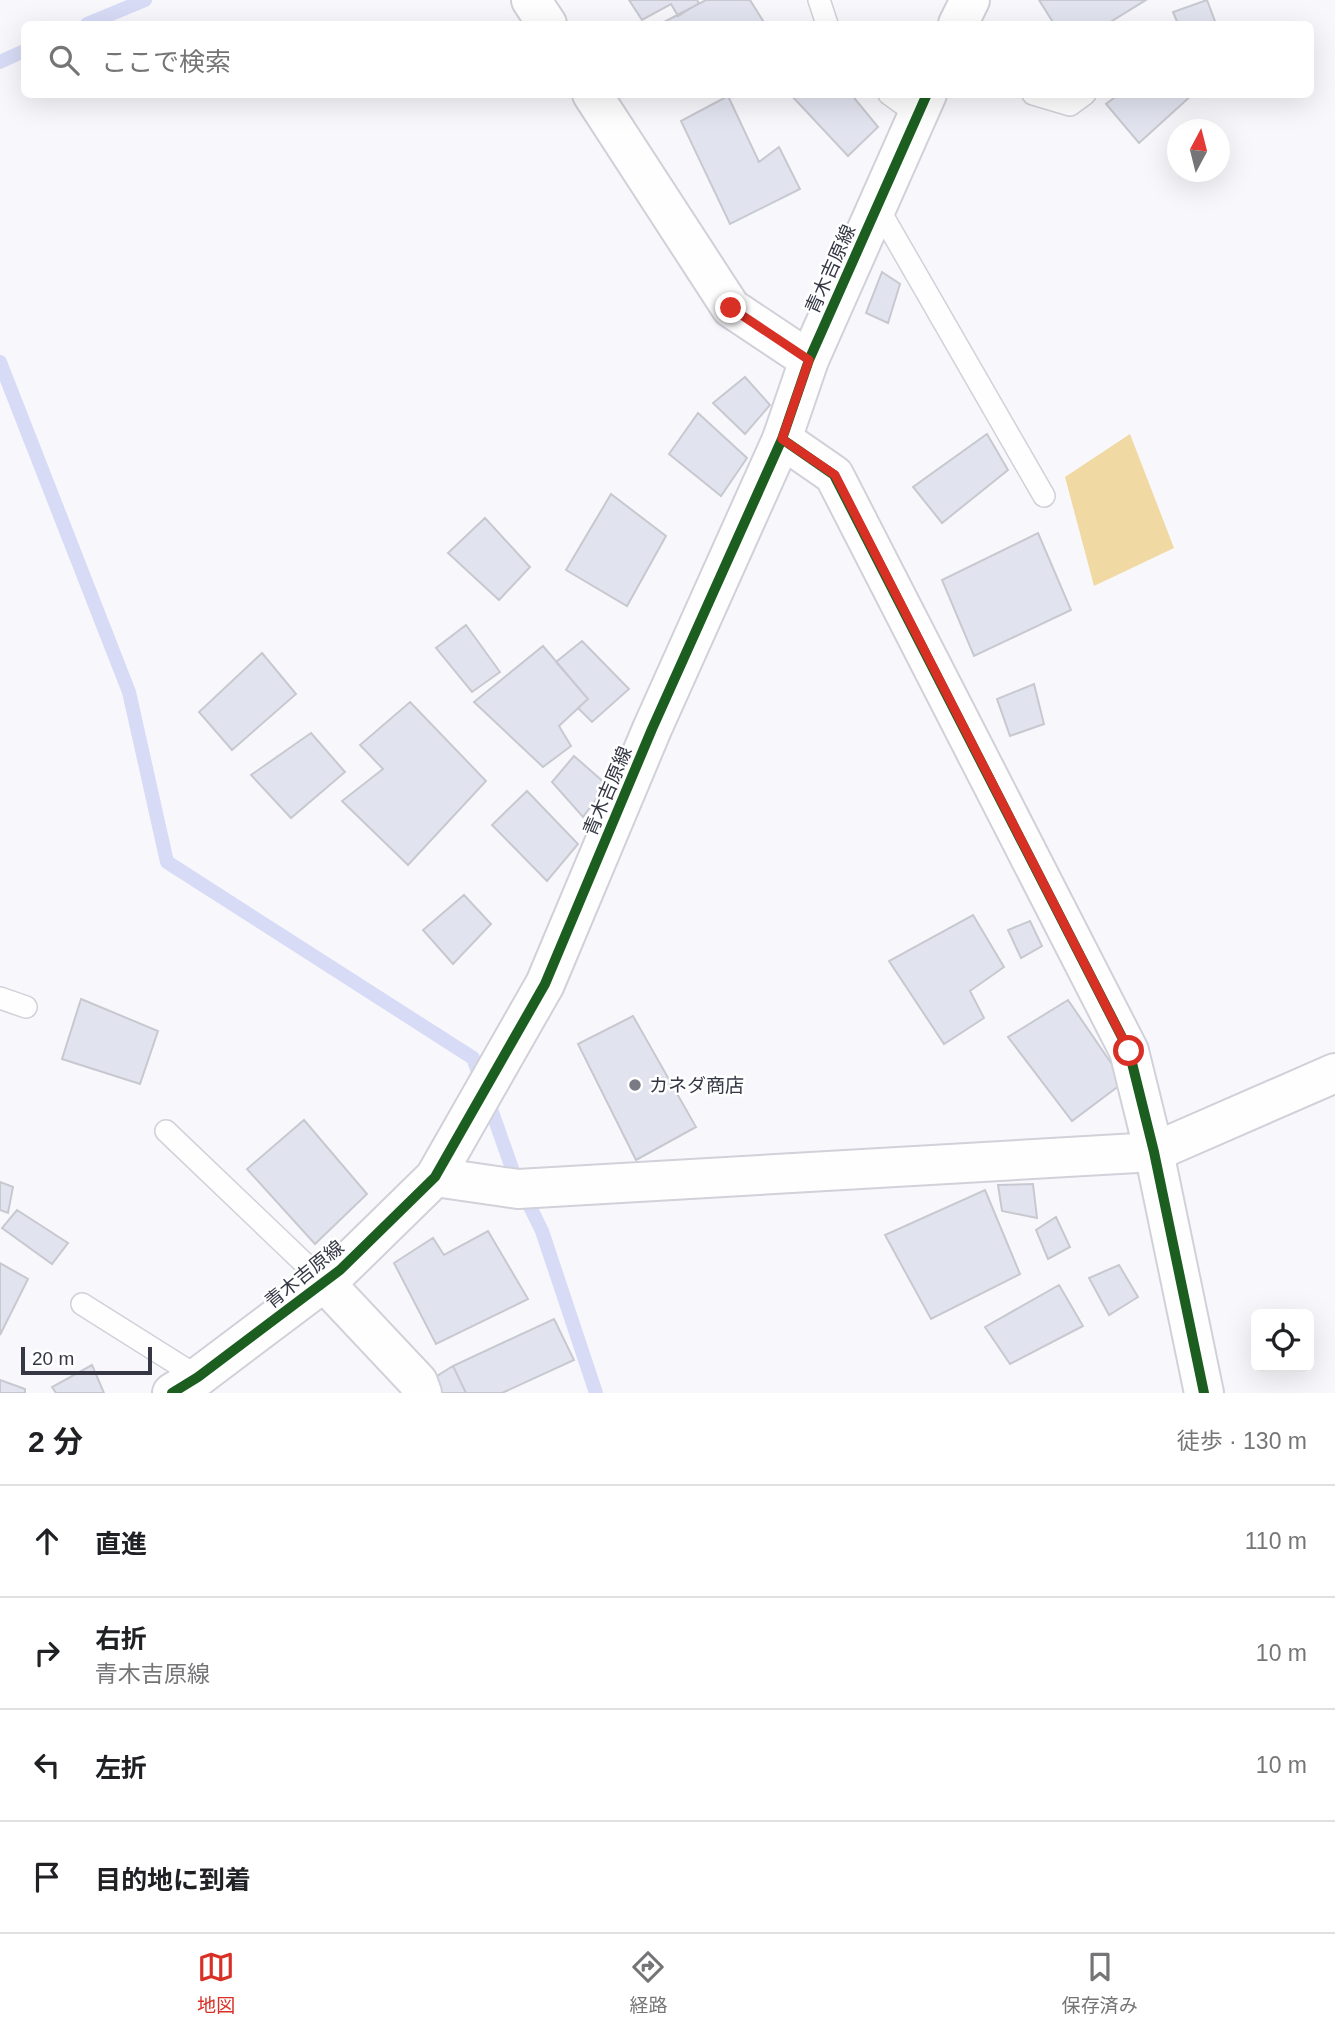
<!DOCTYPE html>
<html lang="ja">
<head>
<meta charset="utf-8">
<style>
	:root { --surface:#fff; --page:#f2f2f2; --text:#202124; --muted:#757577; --line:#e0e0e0; --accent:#d93025 }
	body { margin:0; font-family:Arial,"Noto Sans JP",sans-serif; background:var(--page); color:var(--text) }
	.controls { position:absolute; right:21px; bottom:21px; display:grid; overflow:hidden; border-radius:10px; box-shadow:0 7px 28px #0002 }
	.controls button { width:63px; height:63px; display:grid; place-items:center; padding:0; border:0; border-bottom:2px solid var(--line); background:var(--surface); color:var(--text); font:35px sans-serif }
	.compass { position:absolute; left:1167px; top:119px; width:63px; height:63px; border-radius:50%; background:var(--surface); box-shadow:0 7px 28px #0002; rotate:7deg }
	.scale { position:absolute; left:21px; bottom:18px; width:131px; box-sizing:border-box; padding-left:7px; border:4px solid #353744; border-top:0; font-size:19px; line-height:24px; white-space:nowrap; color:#353744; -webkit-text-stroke:5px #fff; paint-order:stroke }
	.stop { position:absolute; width:21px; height:21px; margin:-16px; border:5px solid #d93025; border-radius:50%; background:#fff }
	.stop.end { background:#d93025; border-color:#fff; box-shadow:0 2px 7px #0008 }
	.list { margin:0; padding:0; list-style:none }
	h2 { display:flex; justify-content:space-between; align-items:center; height:91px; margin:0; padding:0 28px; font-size:30px }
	h2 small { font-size:23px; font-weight:400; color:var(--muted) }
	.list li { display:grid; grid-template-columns:46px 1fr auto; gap:21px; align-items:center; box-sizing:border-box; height:112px; padding:0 28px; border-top:2px solid var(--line) }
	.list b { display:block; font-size:26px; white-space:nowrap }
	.list p { margin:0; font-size:23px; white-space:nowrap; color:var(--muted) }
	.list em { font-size:23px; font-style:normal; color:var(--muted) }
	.icon { flex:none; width:38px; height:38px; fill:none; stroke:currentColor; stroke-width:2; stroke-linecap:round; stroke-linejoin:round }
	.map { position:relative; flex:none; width:1335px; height:1393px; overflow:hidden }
	.search { position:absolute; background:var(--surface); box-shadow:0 7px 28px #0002; left:21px; right:21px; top:21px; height:77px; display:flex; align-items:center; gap:18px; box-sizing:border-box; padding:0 24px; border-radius:10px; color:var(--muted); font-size:26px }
	.sheet { height:539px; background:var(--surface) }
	nav { display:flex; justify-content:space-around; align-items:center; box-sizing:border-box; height:98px; border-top:2px solid var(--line); background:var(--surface); font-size:19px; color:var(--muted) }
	nav a { display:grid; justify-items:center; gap:4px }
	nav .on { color:var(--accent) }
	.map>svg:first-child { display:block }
	.green { fill:#f1d9a3 }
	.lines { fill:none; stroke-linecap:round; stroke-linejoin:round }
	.stream { stroke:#d8dbf6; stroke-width:14 }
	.building { fill:#e1e3ef; stroke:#c8c8d0; stroke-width:2 }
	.lane-casing { stroke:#d0d1d9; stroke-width:24 }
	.street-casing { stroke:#d0d1d9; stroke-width:42 }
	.secondary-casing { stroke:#d0d1d9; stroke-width:42 }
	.lane { stroke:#fefeff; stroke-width:21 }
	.street { stroke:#fefeff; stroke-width:38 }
	.secondary { stroke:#fefeff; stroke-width:38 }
	.cycleway-casing { stroke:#fff; stroke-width:15 }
	.cycleway { stroke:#1b5e20; stroke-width:10 }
	.route { stroke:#d93025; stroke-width:9 }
	.poi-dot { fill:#797b84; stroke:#fff; stroke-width:2.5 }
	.labels { text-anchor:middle; stroke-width:5; stroke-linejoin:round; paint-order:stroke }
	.street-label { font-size:19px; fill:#353744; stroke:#fff }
	.poi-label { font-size:19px; fill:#353744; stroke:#fff; text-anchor:start }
</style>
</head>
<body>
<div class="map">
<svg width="1335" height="1393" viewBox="0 0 1335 1393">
	<rect width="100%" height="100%" fill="#f8f8fc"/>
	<path class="green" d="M1130,434L1174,548L1094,586L1065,477Z"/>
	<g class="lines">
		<path class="stream" d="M87,24L145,0
			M0,62L24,51
			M0,362L129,692L167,862L473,1058L514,1174L542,1231L596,1393"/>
	</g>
	<path class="building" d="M629,0H697L699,3L678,16L671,4L642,20Z
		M706,0H750L765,24H665L664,22Z
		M1039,0H1146L1107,24H1054Z
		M1207,0L1216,24H1178L1173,12Z
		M790,94H851L878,127L848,156Z
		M1119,94H1193L1139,143L1106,104Z
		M728,96L759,162L779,147L800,189L730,224L681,121Z
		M882,272L900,284L888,323L866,313Z
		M745,377L770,405L745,434L713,403Z
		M698,413L747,458L721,496L669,454Z
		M987,434L1008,470L942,523L913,487Z
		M611,494L666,536L627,606L566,570Z
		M485,518L530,567L499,600L448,553Z
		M1038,533L1071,610L974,656L942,580Z
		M466,625L500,672L472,692L436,648Z
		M582,641L629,689L592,722L578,708L588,699L556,662Z
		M543,646L588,699L559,726L571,746L543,767L474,702Z
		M262,653L296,694L232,750L199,712Z
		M1034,684L1044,724L1010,736L997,699Z
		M410,702L486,781L408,865L342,801L383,769L360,745Z
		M311,733L345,772L291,818L251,775Z
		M574,756L607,785L583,817L552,782Z
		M527,791L578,844L547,881L492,825Z
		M464,895L491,924L453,964L423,930Z
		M973,915L1004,967L970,991L984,1018L944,1044L889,961Z
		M1030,921L1042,946L1021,958L1008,930Z
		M81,999L158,1031L140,1084L62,1059Z
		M1068,1000L1124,1082L1072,1121L1008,1037Z
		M633,1016L696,1127L636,1160L578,1044Z
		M304,1120L367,1194L315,1244L247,1169Z
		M0,1182L13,1187L8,1213L0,1210Z
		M1033,1184L1037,1218L1002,1211L998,1185Z
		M985,1190L1020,1274L931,1319L885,1235Z
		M17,1210L68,1243L52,1264L2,1228Z
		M1056,1217L1070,1247L1048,1259L1036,1230Z
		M488,1231L528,1299L436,1344L394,1263L433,1238L444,1255Z
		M0,1263L28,1279L0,1335Z
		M1119,1265L1138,1297L1109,1315L1089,1278Z
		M1059,1285L1083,1326L1010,1364L985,1327Z
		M554,1319L574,1360L502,1393H466L453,1366Z
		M92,1365L104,1393H56L52,1387Z
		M453,1366L466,1393H434L429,1381Z
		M0,1380L25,1389V1393H0Z"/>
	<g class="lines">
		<g class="lane-casing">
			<path id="lane" d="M819,0L827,24
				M889,94L918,115
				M1033,94L1070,105L1085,94
				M877,206L1044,496
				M0,998L26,1007
				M166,1131L324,1282
				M82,1304L198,1377"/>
		</g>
		<g class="street-casing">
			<path id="street" d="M531,0L547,24
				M592,94L731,308L809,360
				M782,439L834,475L1129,1051L1154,1152L1204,1393
				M435,1177L518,1189L1154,1152L1335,1073
				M324,1282L418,1382L422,1393"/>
		</g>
		<g class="secondary-casing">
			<path id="secondary" d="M958,24L970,0
				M172,1393L198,1377L340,1270L435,1177L545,984L652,729L782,439L809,360L927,94"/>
		</g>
		<use href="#lane" class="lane"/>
		<use href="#street" class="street"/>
		<use href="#secondary" class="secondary"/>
		<g class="cycleway-casing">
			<path id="cycleway" d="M782,439L834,475L1129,1051L1154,1152L1204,1393
				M172,1393L198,1377L340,1270L435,1177L545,984L652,729L782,439L809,360L927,94"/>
		</g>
		<use href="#cycleway" class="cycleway"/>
	</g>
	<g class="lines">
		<path class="route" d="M731,308L809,360L782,439L835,475L1129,1051"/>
	</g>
	<circle class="poi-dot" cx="635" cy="1085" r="7"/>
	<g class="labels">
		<g class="street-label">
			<text transform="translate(830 269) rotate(-66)" y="7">青木吉原線</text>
			<text transform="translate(607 791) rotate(-67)" y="7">青木吉原線</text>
			<text transform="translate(304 1274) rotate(-39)" y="7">青木吉原線</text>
		</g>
		<g class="poi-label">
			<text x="649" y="1092">カネダ商店</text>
		</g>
	</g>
</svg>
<div class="controls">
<button><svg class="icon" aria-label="locate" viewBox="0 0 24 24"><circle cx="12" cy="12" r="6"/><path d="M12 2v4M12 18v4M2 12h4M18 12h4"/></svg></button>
</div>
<svg class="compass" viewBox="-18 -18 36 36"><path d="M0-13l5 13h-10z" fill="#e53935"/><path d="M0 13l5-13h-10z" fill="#757577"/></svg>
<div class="scale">20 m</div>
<div class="stop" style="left:1129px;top:1051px"></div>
<div class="stop end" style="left:731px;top:308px"></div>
<div class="search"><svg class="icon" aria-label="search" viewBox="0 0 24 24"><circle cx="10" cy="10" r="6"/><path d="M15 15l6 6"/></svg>ここで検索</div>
</div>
<section class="sheet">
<h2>2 分<small>徒歩 · 130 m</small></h2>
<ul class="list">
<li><svg class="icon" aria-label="ahead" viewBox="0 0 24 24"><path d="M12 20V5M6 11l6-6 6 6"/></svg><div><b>直進</b></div><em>110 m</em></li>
<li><svg class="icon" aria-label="right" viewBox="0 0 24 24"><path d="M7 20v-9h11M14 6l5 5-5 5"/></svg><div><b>右折</b><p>青木吉原線</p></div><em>10 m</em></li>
<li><svg class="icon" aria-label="left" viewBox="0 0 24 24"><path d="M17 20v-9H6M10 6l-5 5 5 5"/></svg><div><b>左折</b></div><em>10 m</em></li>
<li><svg class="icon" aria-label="arrive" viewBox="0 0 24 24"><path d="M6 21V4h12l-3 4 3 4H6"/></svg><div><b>目的地に到着</b></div></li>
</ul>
</section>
<nav>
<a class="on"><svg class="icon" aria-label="map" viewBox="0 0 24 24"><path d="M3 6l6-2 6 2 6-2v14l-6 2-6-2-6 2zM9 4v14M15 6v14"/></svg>地図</a>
<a><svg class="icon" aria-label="directions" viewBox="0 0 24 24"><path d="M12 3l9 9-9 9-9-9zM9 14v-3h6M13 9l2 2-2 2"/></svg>経路</a>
<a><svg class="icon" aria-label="saved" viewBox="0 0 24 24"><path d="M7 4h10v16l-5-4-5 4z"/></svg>保存済み</a>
</nav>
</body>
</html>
